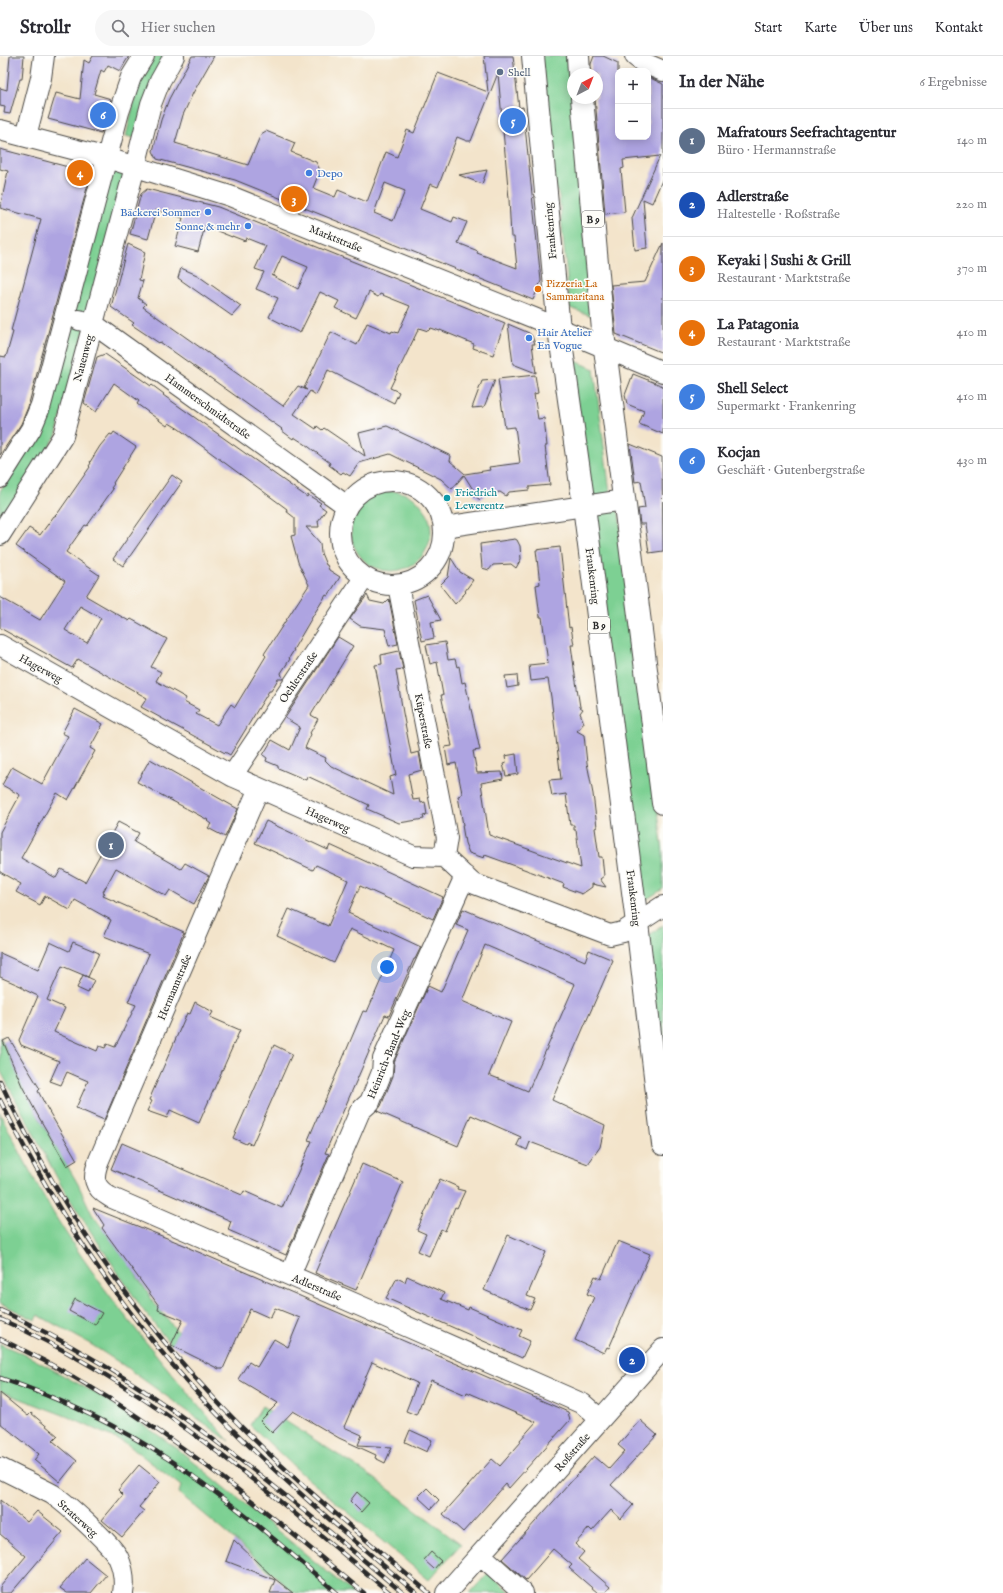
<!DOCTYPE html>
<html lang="de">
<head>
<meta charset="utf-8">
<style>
	:root { --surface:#fff; --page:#f7f7f7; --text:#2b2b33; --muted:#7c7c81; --line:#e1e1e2; --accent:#d1495b }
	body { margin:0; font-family:"IM FELL English",serif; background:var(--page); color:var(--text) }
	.controls { position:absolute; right:12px; top:12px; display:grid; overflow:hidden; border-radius:8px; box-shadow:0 2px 10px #0003 }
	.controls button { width:36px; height:36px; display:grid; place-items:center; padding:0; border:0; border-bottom:1px solid var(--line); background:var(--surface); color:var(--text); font:20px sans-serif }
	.compass { position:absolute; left:567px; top:12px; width:36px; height:36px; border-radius:50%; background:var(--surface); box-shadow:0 2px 10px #0003; rotate:42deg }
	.you { position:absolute; left:387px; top:911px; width:14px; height:14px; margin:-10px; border:3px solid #fff; border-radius:50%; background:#1a73e8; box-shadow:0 0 0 6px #1a73e833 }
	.badge { display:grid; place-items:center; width:26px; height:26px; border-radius:50%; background:var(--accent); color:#fff; font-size:13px; font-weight:700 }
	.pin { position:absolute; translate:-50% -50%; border:2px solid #fff; box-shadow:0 1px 4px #0006 }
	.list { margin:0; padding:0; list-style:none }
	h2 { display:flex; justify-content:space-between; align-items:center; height:52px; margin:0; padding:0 16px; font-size:17px }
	h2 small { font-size:13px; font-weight:400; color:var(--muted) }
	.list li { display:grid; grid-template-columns:26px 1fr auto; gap:12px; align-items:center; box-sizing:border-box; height:64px; padding:0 16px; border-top:1px solid var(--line) }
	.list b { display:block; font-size:15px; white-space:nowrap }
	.list p { margin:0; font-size:13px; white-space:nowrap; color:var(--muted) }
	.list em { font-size:13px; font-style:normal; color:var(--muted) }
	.icon { flex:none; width:22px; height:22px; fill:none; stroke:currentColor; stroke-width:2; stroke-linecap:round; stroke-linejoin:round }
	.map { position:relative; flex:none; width:663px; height:1537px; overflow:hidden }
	header { display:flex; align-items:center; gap:24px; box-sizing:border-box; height:56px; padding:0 20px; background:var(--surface); border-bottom:1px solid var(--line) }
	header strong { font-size:19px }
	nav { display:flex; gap:22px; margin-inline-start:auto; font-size:14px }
	.search { width:280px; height:36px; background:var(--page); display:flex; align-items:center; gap:10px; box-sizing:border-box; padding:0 14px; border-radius:22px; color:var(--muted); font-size:15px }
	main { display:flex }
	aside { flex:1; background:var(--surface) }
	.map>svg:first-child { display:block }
	.green { fill:#7dd093; stroke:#547e5f }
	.building { fill:#aea4e1; fill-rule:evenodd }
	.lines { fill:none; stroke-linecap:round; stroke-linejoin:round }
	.minor-casing { stroke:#494743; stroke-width:22 }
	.major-casing { stroke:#494743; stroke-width:24 }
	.minor { stroke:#fff; stroke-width:20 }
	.major { stroke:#fff; stroke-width:22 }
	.rail-casing { stroke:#2b2b2b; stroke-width:4.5 }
	.rail { stroke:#fdfcf7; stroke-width:3; stroke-dasharray:9; stroke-linecap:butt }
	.service-dot { fill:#5c6f8a; stroke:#fdfcf7; stroke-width:1.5 }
	.shop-dot { fill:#3f7fe0; stroke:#fdfcf7; stroke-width:1.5 }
	.food-dot { fill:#e8710a; stroke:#fdfcf7; stroke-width:1.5 }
	.culture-dot { fill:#0f9aa8; stroke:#fdfcf7; stroke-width:1.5 }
	.labels { text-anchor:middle; stroke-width:3; stroke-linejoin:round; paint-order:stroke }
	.shield { fill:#fdfcf7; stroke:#6a6a68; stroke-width:1 }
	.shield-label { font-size:10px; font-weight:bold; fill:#2b2b2b }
	.service-label { font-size:11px; fill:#4e5e75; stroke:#fdfcf7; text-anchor:start }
	.shop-label { font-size:11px; fill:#366cbe; stroke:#fdfcf7; text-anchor:start }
	.street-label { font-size:11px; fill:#2b2b2b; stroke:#fdfcf7 }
	.food-label { font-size:11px; fill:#c56008; stroke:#fdfcf7; text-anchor:start }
	.culture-label { font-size:11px; fill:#0d838f; stroke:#fdfcf7; text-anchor:start }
</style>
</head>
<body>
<header>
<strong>Strollr</strong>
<div class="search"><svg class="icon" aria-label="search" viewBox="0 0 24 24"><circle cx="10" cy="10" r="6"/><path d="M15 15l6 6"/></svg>Hier suchen</div>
<nav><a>Start</a><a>Karte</a><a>Über uns</a><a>Kontakt</a></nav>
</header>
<main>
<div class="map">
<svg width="663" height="1537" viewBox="0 0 663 1537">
	<rect width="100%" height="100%" fill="#fdfcf7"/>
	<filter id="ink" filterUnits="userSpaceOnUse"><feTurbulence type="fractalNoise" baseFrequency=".025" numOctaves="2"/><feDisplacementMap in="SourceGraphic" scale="8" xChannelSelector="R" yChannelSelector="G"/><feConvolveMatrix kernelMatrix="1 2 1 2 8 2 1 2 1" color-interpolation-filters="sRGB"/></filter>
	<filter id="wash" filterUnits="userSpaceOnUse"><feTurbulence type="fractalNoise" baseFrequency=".012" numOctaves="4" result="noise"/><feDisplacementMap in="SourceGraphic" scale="16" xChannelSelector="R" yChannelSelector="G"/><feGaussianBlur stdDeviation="0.9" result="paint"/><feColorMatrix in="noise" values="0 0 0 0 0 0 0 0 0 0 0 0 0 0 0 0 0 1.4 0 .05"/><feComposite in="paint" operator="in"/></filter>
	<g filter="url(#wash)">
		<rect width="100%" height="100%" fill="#f3e4cb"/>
		<path class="green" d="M155,0H169L138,83L126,80L138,29Z
			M539,0H569L592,260L570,252L559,140L551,119Z
			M112,114L126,117L56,380L0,467V435L43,370Z
			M569,302L594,313L610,437L619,458L659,763L663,797V833L639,848Z
			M351 475a40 40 0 1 1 80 0a40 40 0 1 1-80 0Z
			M663,869V1041L644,883Z
			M0,981L37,1058L78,1128L92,1158L129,1208L155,1248L178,1276L171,1289L143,1254L89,1173L61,1129L0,1014Z
			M0,1057C20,1096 40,1137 64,1174C112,1249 171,1317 229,1385L123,1309L92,1289L38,1259L35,1264L0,1247Z
			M0,1288L28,1300L108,1344L178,1393L353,1537H294L234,1483L179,1437L181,1430L127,1388L66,1360L0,1335Z
			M262,1350L374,1422L461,1488L429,1524L301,1417L250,1369Z
			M488,1517L512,1537H470Z"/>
		<g id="blocks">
			<path class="building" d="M10,0H24L22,23H20L10,58L4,57L5,51L0,50V32L7,34Z
				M93,0H129L120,15L108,9L104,16L101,14L94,38L111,43L101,77L48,63L56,37L80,43L84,4L89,7Z
				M192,0H214L193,37L183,59L175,87L248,109L261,78L266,75L295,87L291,96L316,106L320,114L313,132L335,141L338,134L367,146L386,96L397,101L407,74L414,77L438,17L488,36L484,0H513L519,52L523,51L541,225L533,244L235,124L157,103L153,95L161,64L169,43ZM498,17L509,143L511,181H514L517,212L477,197L478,195L458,187L467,166L454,161L452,166L420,153L430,128L438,131L457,81L467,85H471ZM385,127L405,135L393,165L374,157Z
				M594,0H603L618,7V81H648V21L663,28V122L652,147L643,143L647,192L635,194L632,162L660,100L623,104L624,112L621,113L625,156L605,158L595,42H597V18H591V8Z
				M0,93L91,117L28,351L21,368L0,399V300L6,301L13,276L11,275L41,163L0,152L8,115L0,113Z
				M487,114L482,128L459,119Z
				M147,133L218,151L505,267L493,299L473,292L474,288L440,274V275L431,272L428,275L419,272L390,332L399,336L394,347L328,314L316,339L310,335L294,358L316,373L317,370L322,374L324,372L365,400L359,377L387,370L451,400L450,405L465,418L490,414L489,411L520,407L515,371L505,372L498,323L535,319L538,337L534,338L538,363L544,362L547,390H545L550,429L529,431V434L509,436L506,440L500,436L486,438L480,444L474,439V435L464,419L452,433L441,423L390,398L359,407L350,420L343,416L341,418L329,409L330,407L305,388L294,381L293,383L281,374L282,373L272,366L160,286L159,287L132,269L134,267L111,251L128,188L145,196L139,224L143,225L138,242L146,248L143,251L283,350L298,330L307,334L304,332L331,276L357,289L367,267L391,277L392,275L398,277L410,250L380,238L378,241L369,236L356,262L335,252L339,245L320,236L300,277L269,261L278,242L256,233L264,216L255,213L266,190L246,182L245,185L232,180V181L205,170L198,196L175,190L183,162L156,154L148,183L130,178L141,138ZM282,200L308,211L298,233L271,219L273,220Z
				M663,187V297L616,278L611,229L645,226Z
				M181,212L197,219L241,250L232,260L178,222Z
				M508,268L529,277L532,280L535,288H532L536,317L513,308Z
				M105,298L151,330L152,329L164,338L163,339L307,441L308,439L321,447L319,449L326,454L318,465L319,471H306L320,487L321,497L326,509H327L329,514L340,521L328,540L326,539L314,558L293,594H294L289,602L290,603L281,617L283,623H278L271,635H269L230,699L225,696V697L141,651L147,642L78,603L72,612L0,572V541L40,564L65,525L16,490L29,472L40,479L54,460H55L58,457L90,411L89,410L91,407L90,406L100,390L110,378L112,379L114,376L136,391L113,427L114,428L111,432L113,433L87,470L85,469L66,496L99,519L86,540L129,565L131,563L167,583L151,611L161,616L156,625L186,642L184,646L199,654L196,658L217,669L231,648L235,651L266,600L264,598L309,529L298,506L291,480L295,479V462L286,455L287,453L179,373L169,367L167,370L137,348L139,345L114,327L96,356L84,347L97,301ZM80,550L101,562L87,587L65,574Z
				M633,318L663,330V378L639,368L644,355L627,348L625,339Z
				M495,324L484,351L472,352L482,325Z
				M630,388L662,401L663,495L649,497L645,468H640L638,453L645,452L641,425L635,426Z
				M172,419L182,426L123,510L113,503Z
				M515,483L517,484L520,490L521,503L516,512L511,508L493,509L489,514L482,512L480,488Z
				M560,491L569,572L571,571L574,589H571L575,619L580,651L583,653L580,657L584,667L577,675L584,679L587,707L593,738L597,771L595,772L599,801H602L604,820L600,823L606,831L592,828V831L582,838L563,831L564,828L543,820L485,799L484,802L469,797L465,787L462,769H463L458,740L461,739L462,737L456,707L448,709L445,691L452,690L441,639H443L437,606L430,608L426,589L445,586L448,604L455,603L457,611L459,610L462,627L465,626L480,694L473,695L477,717L502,716L503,723L481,727L489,779L581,812L576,774H574V769H570L566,738L552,740L549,724L561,723L551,641L548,623L531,625L529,609L548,607L542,561H540L536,529L540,528L536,494Z
				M451,502L460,516L473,524L465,535L466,536L455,548L440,529L448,521Z
				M367,539L370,545L384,548L389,543L398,588L389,590L385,573L360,570L350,563Z
				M427,539L441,564L431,566L434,582L422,585L414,544Z
				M338,581L353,590L311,659L318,663L310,677L311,678L305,692L326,702L325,704L331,710L393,739L390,721L396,719L375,609L382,608L381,599L399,595L403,613L396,614L403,657L411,698L419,696L422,714L408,718L413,744L420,743L421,747L425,746L427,759L423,760L424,763L399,767L367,753L369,749L346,738L307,720L306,724L278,712V710L266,705L267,702L263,699L272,684L290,694L300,671L285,662Z
				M517,619L518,630L507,632L505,620Z
				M75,653L103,668L90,692L95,695L68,744L57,737L21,802L56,822L61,813L85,826L118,766L139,777L134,786L181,813L185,807L209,820L194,848L170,834L166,840L116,812L103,836L105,837L103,840L184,876L104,1064L76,1052L88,1025L67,1016L61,1029L50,1025L59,1005L21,989L19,984L38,940L23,933V931L0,921V897L38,914L50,886L69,895L73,886L99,897L88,921L62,910L47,944L65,952L54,976L97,995L99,990L105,992L107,988L115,991L136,949L128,946L149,898L104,880L111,864L75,844L70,854L45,840L40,849L16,836L21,828L0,816V776L20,739L2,729L12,711L42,728L68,680L62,677Z
				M516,698L518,718L506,720L503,708L506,707L505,700Z
				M150,703L238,753L225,781L208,772L211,768L207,765L208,764L137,726Z
				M266,765L328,794L330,789L443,841L433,863L360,830L348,857L421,891L415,903H414L389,960L385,959L325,1097L329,1098L286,1199L228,1174L231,1165L111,1113L122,1087L242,1139L244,1135L282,1152L312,1085L308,1084L338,1014L363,955L367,956L394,894L350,873L334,907L277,880L289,853L328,870L348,824L316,809L313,814L255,787Z
				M463,853L585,905L589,894L613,904L552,1044L605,1069L600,1091L588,1108L530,1086L527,1094L517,1089L521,1081L471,1059L458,1090L377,1055L381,1050L393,1020L394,1006L428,930L441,936L468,874L456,869ZM485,889L575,928L528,1035L489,1019L511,966L462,945Z
				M83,919L94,924L88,937L77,932Z
				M195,946L213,956L210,961L240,974L199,1067L170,1054L167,1062L147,1055L152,1045L149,1044L187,957L190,958Z
				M9,982L40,1033L38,1035L47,1052L77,1104L67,1110L37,1058L22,1030L3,985Z
				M274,989L292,998L252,1089L247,1086L246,1088L233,1082Z
				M362,1108L403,1126L356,1234L315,1217Z
				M440,1123L458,1131L457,1133L465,1135L457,1152L455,1151L445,1175L441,1173L429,1200L418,1195L426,1178L417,1174Z
				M93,1152L189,1191V1192L568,1356L570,1364L509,1432L506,1428L463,1476L443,1458L492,1403L500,1410L521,1386L520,1384L536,1366L467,1336L466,1339L431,1324L416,1359L406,1355L417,1327L372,1306L344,1371L362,1379L358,1389L392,1391L385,1407L375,1402L376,1399L339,1382L293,1355L272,1377L260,1365L278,1347L238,1323L249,1306L257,1311L274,1283L288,1291L300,1262L275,1252L270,1262L250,1253L223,1313H219L171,1289L183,1264L158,1254L159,1250L102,1172L104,1169Z
				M508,1179L546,1196L527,1240L535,1243L530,1254L484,1234Z
				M618,1185L650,1198L609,1292L607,1291L604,1297L575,1284L594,1241L587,1238L595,1220L601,1223Z
				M407,1220L444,1237L441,1243L468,1254L469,1251L522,1274L519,1280L530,1285L522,1302L386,1242L397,1222L405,1226Z
				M75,1243L102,1257L95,1269L69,1255Z
				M0,1337L28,1360L31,1357L58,1380L53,1385L77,1405L60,1426L34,1404L39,1398L0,1367Z
				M640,1364L657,1379L611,1429L633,1449L621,1463L611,1454L592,1475L589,1472L575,1488L584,1496L578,1503L610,1531L605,1537H598L569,1512L572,1509L553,1493L526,1524L502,1503L594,1400L609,1413L625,1395L618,1389Z
				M410,1374L432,1384L427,1396L405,1386Z
				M139,1409L160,1426L139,1451L144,1455L122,1481L102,1464L123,1439L118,1434Z
				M427,1432L439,1444L431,1453L418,1441Z
				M357,1436L369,1447L361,1456L350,1445Z
				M0,1444L27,1466L37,1455L63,1476L11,1537H0V1531L26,1500L0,1478Z
				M234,1484L275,1523L293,1537H270L275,1524L226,1505Z
				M431,1496L441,1505L434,1513L424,1504Z
				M85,1502L106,1519L91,1537H67L60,1532Z"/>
		</g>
	</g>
	<g filter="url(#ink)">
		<use href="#blocks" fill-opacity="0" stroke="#494743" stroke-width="1"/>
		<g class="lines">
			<g class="minor-casing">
				<path id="minor" d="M635,0L644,7L663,15
					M0,74L107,102L230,140L534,262L663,316
					M26,80L41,22L44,0
					M79,264L92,267L347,450
					M0,422L31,373L41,349L119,56L131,21L144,0
					M340 477a52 52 0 1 1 104 0a52 52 0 1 1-104 0Z
					M444,471L624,444
					M0,479L63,380L135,111L151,48L160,25L174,0
					M398,529L447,782L444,801
					M0,589L232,720L413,800L444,801L472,827L610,879L623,876L663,850
					M232,720L364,522
					M259,732L99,1104C92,1122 93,1131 110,1141L365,1252L583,1348L600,1363
					M290,1219L360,1055L370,1046L382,1016L383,1003L465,820
					M0,1412C17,1421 35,1429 52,1438C66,1447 110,1487 118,1501C123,1512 125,1525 123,1537
					M481,1499L523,1537
					M446,1537L663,1293"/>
			</g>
			<g class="major-casing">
				<path id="major" d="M533,0L559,273L584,450L637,867L663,1088
					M578,0L579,18
					M582,42L604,285L663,747"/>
			</g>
			<use href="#minor" class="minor"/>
			<use href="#major" class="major"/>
			<g class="rail-casing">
				<path id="rail" d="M0,1025C56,1145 133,1258 225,1354C288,1420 359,1478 429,1537
					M0,1044C57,1159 129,1267 219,1360C281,1423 348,1480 416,1537
					M0,1254C153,1324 275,1430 403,1537
					M0,1263C147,1328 268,1435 390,1537
					M0,1283C136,1345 250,1442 364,1537
					M0,1322C60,1342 119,1370 171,1405C230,1444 284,1491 337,1537"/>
			</g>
			<use href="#rail" class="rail"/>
		</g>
	</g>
	<circle class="service-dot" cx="500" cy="16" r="4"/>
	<g class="shop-dot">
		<circle cx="309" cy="117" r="4"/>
		<circle cx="208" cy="156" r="4"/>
		<circle cx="248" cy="170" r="4"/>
		<circle cx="529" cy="282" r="4"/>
	</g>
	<circle class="food-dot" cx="538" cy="233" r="4"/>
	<circle class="culture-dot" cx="447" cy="442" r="4"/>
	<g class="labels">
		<g class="shield">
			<rect x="582" y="155" width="22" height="16" rx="3"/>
			<rect x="588" y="561" width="22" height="16" rx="3"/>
		</g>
		<g class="shield-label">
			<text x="593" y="167">B 9</text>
			<text x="599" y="573">B 9</text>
		</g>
		<g class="service-label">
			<text x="508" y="20">Shell</text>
		</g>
		<g class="shop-label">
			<text x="317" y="121">Depo</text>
			<text x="200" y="160" text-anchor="end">Bäckerei Sommer</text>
			<text x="240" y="174" text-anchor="end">Sonne &amp; mehr</text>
			<text x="537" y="280">Hair Atelier<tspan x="537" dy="13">En Vogue</tspan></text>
		</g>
		<g class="street-label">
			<text transform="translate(550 175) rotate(-95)" y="4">Frankenring</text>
			<text transform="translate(336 182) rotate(22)" y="4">Marktstraße</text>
			<text transform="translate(83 302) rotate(-75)" y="4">Nauenweg</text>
			<text transform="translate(208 350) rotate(36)" y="4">Hammerschmidtstraße</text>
			<text transform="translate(593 520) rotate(83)" y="4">Frankenring</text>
			<text transform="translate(41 612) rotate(29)" y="4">Hagerweg</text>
			<text transform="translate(298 621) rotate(-56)" y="4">Oehlerstraße</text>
			<text transform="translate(424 665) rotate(79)" y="4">Küperstraße</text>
			<text transform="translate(328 763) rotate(24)" y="4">Hagerweg</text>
			<text transform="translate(634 842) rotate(83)" y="4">Frankenring</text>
			<text transform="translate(174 931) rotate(-67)" y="4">Hermannstraße</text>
			<text transform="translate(388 998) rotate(-68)" y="4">Heinrich-Band-Weg</text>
			<text transform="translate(317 1231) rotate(23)" y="4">Adlerstraße</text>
			<text transform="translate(572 1396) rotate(-49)" y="4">Roßstraße</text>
			<text transform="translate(78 1462) rotate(42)" y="4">Straterweg</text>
		</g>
		<g class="food-label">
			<text x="546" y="231">Pizzeria La<tspan x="546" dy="13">Sammaritana</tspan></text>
		</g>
		<g class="culture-label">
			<text x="455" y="440">Friedrich<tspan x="455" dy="13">Lewerentz</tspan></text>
		</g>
	</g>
</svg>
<div class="controls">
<button>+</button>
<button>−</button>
</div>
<svg class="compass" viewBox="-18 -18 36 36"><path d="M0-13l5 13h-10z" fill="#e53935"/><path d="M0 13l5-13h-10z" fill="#7c7c81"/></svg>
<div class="you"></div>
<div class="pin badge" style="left:111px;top:789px;background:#5c6f8a">1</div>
<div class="pin badge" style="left:632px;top:1304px;background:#1a4fb4">2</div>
<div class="pin badge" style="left:294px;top:143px;background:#e8710a">3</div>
<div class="pin badge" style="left:80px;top:117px;background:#e8710a">4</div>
<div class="pin badge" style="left:513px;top:65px;background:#3f7fe0">5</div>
<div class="pin badge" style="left:103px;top:59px;background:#3f7fe0">6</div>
</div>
<aside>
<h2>In der Nähe<small>6 Ergebnisse</small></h2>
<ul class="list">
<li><span class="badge" style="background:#5c6f8a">1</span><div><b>Mafratours Seefrachtagentur</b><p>Büro · Hermannstraße</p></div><em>140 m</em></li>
<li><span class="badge" style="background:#1a4fb4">2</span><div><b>Adlerstraße</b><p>Haltestelle · Roßstraße</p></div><em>220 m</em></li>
<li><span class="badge" style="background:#e8710a">3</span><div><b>Keyaki | Sushi &amp; Grill</b><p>Restaurant · Marktstraße</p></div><em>370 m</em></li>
<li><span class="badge" style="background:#e8710a">4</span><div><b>La Patagonia</b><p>Restaurant · Marktstraße</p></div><em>410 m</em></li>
<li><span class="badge" style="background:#3f7fe0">5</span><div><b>Shell Select</b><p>Supermarkt · Frankenring</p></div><em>410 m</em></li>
<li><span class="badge" style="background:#3f7fe0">6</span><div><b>Kocjan</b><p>Geschäft · Gutenbergstraße</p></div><em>430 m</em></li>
</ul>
</aside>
</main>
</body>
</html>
